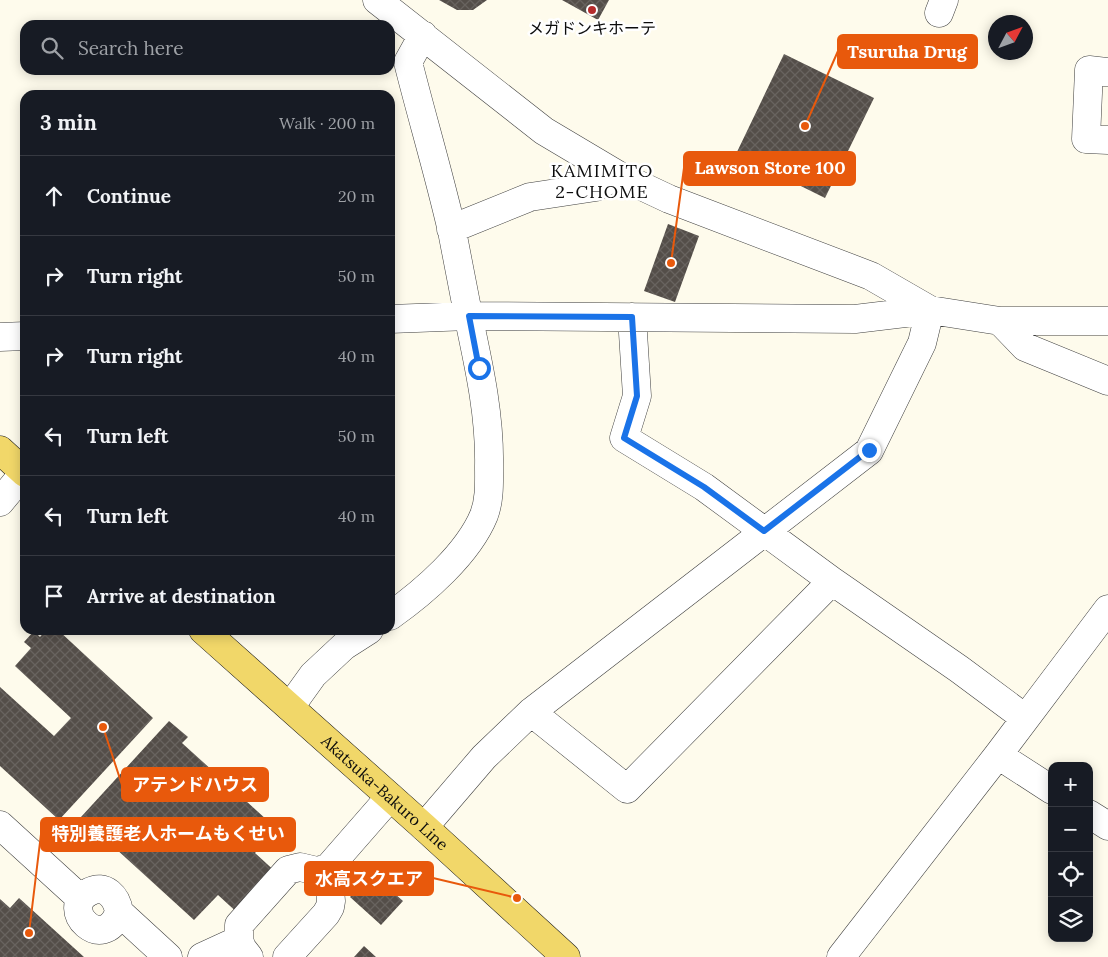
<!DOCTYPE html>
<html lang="en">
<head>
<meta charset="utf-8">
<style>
	:root { --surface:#171b24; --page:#20242c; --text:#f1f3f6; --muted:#9ea1a6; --line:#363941 }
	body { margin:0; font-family:Lora,"Noto Sans JP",serif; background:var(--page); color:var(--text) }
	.controls { position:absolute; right:15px; bottom:15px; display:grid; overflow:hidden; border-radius:10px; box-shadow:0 2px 12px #0003 }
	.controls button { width:45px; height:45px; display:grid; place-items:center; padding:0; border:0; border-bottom:1px solid var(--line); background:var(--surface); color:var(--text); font:25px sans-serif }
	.compass { position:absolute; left:988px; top:15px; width:45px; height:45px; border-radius:50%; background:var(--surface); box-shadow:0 2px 12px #0003; rotate:49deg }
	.stop { position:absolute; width:15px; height:15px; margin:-11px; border:4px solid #1a73e8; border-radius:50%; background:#fff }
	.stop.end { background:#1a73e8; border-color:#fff; box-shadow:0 1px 5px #0008 }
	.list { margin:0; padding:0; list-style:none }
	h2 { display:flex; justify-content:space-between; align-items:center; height:65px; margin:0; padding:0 20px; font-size:21px }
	h2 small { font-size:16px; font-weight:400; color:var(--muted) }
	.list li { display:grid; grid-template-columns:32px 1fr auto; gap:15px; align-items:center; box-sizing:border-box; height:80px; padding:0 20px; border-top:1px solid var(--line) }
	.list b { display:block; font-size:19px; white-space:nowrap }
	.list em { font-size:16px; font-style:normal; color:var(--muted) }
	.icon { flex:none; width:28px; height:28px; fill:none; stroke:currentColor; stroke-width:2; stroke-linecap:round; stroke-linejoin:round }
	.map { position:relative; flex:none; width:1108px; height:957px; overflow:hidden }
	.search { position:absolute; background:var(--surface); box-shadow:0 2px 12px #0003; left:20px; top:20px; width:375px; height:55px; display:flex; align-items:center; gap:12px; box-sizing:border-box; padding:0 18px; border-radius:15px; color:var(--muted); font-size:19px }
	.panel { position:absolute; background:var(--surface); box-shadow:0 2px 12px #0003; left:20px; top:90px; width:375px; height:545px; border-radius:15px }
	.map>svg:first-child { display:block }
	.building { fill:url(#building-cross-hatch) }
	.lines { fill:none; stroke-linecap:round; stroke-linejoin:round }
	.minor-casing { stroke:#3f3f3f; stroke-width:29 }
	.major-casing { stroke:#1d1d1d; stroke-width:29 }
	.minor { stroke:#fff; stroke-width:28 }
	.major { stroke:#f1d769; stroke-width:28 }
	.route { stroke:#1a73e8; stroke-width:6 }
	.poi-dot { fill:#b52c2c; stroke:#fff; stroke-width:2 }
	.labels { text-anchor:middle; stroke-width:5; stroke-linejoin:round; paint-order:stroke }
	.poi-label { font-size:16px; fill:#0c0c0c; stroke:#fff }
	.street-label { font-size:16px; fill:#0c0c0c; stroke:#fff }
	.neighbourhood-label { font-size:18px; letter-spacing:1px; fill:#0c0c0c; stroke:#fff }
	.leader { fill:none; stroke:#e8590c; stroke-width:2 }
	.callout-dot { fill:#e8590c; stroke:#fff; stroke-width:2 }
	.callout { fill:#e8590c; stroke:#e8590c; stroke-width:2 }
	.callout-label { font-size:18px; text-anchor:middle; font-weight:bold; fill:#fff }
</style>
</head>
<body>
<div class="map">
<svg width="1108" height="957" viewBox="0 0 1108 957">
	<defs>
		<pattern id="building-cross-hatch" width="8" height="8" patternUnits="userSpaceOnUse" patternTransform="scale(1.25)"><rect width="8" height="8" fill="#544e49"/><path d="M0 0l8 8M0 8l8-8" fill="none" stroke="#68635f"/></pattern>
	</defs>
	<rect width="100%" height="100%" fill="#fefbec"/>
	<path class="building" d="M439,0H487L473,10H457Z
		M562,0H609L598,20Z
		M784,54L874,98L825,198L736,154Z
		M668,224L699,236L675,302L644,291Z
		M46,630H58L153,718L59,820L0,766V687L54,736L71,718L15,666L31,648L24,642L34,631L40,637Z
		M169,721L188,737L182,743L277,829L255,853L290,885L252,926L218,895L194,920L81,817Z
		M372,874L403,901L381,925L350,897Z
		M19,898L84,957H0V899L10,908Z
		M364,946L376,957H354Z"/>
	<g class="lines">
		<g class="minor-casing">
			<path id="minor" d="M377,0L544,131L618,175L669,199L871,276L930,310
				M939,13L944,0
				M1108,72L1089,70L1086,139L1108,140
				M451,229L530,197L596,187L618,175
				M632,317L637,396L624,438L704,487L832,581L959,669L1025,718
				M390,319L469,316L855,319L930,310L1000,321H1108
				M1000,321L1025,347L1108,381
				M0,337L25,336
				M0,502L24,473
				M390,616C424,592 468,554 484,515C490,499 489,482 489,466C490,418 480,371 470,324C464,293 458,262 452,231C439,174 422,118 408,62L423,35
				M290,707L313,675L344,646L369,630
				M531,712L627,789L832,581
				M998,755L1052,790
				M1089,814L1108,826
				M0,825L81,899
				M424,827L484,757L531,712L869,451L922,343L930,310
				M119,912C104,955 57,909 89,892C105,883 117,897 119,912L168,957
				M202,957L239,940
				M249,957L242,948L239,940V925L288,870L300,867L317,871L328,868L390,797
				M287,957L326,914L330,907L331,901L328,868
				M841,957L998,755L1108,609"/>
		</g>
		<g class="major-casing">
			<g id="major">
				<path d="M0,450L25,473"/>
				<path id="s1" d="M203,630L424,827L566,957"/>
			</g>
		</g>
		<use href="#minor" class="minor"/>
		<use href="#major" class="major"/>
	</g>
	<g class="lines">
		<path class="route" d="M479,368L469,316L632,317L637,396L624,438L704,487L764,531L869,450"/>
	</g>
	<circle class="poi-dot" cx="592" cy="10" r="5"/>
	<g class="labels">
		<g class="poi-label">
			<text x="592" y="34">メガドンキホーテ</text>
		</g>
		<g class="street-label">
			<text dy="6" stroke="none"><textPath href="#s1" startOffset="244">Akatsuka-Bakuro Line</textPath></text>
		</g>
		<g class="neighbourhood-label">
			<text x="602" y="177">KAMIMITO<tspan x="602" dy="21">2-CHOME</tspan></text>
		</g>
	</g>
	<path class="leader" d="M805 126L838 51M671 263L684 168M103 727L122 785M29 933L41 834M517 898L433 878"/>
	<g class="callout-dot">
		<circle cx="805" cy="126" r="5"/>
		<circle cx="671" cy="263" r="5"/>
		<circle cx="103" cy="727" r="5"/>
		<circle cx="29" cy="933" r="5"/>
		<circle cx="517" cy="898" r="5"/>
	</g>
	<g class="callout">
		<rect x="838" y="35" width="139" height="33" rx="5"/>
		<rect x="684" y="152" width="171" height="33" rx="5"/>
		<rect x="122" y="768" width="146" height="33" rx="5"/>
		<rect x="41" y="818" width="254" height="33" rx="5"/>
		<rect x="305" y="862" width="128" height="33" rx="5"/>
	</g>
	<g class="callout-label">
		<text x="907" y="58">Tsuruha Drug</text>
		<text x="770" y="174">Lawson Store 100</text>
		<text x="195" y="791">アテンドハウス</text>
		<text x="168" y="840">特別養護老人ホームもくせい</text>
		<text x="369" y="885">水高スクエア</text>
	</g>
</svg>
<div class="controls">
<button>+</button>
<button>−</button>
<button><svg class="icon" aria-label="locate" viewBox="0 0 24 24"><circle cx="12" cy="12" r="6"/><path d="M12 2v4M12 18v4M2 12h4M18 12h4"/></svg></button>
<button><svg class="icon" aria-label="layers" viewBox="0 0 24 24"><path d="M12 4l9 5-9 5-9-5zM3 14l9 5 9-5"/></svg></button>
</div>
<svg class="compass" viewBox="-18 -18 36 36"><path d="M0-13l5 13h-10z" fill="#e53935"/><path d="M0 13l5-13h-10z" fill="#9ea1a6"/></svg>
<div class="stop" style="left:479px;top:368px"></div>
<div class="stop end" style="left:869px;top:450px"></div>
<div class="search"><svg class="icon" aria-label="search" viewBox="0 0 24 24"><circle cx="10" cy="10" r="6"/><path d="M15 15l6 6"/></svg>Search here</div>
<section class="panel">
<h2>3 min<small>Walk · 200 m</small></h2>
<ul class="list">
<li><svg class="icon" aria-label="ahead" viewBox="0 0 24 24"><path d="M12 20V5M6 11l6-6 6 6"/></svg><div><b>Continue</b></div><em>20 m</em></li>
<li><svg class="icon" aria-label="right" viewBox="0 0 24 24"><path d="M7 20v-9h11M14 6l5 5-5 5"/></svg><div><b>Turn right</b></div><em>50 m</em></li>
<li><svg class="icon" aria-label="right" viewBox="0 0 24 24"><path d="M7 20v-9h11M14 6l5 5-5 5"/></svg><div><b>Turn right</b></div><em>40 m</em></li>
<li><svg class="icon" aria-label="left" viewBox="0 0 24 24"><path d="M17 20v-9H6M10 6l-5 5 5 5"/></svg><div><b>Turn left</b></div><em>50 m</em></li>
<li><svg class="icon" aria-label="left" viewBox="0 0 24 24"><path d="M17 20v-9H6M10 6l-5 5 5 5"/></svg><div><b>Turn left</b></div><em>40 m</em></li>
<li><svg class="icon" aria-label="arrive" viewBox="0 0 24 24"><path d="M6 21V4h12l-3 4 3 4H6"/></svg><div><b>Arrive at destination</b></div></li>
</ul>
</section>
</div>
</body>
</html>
